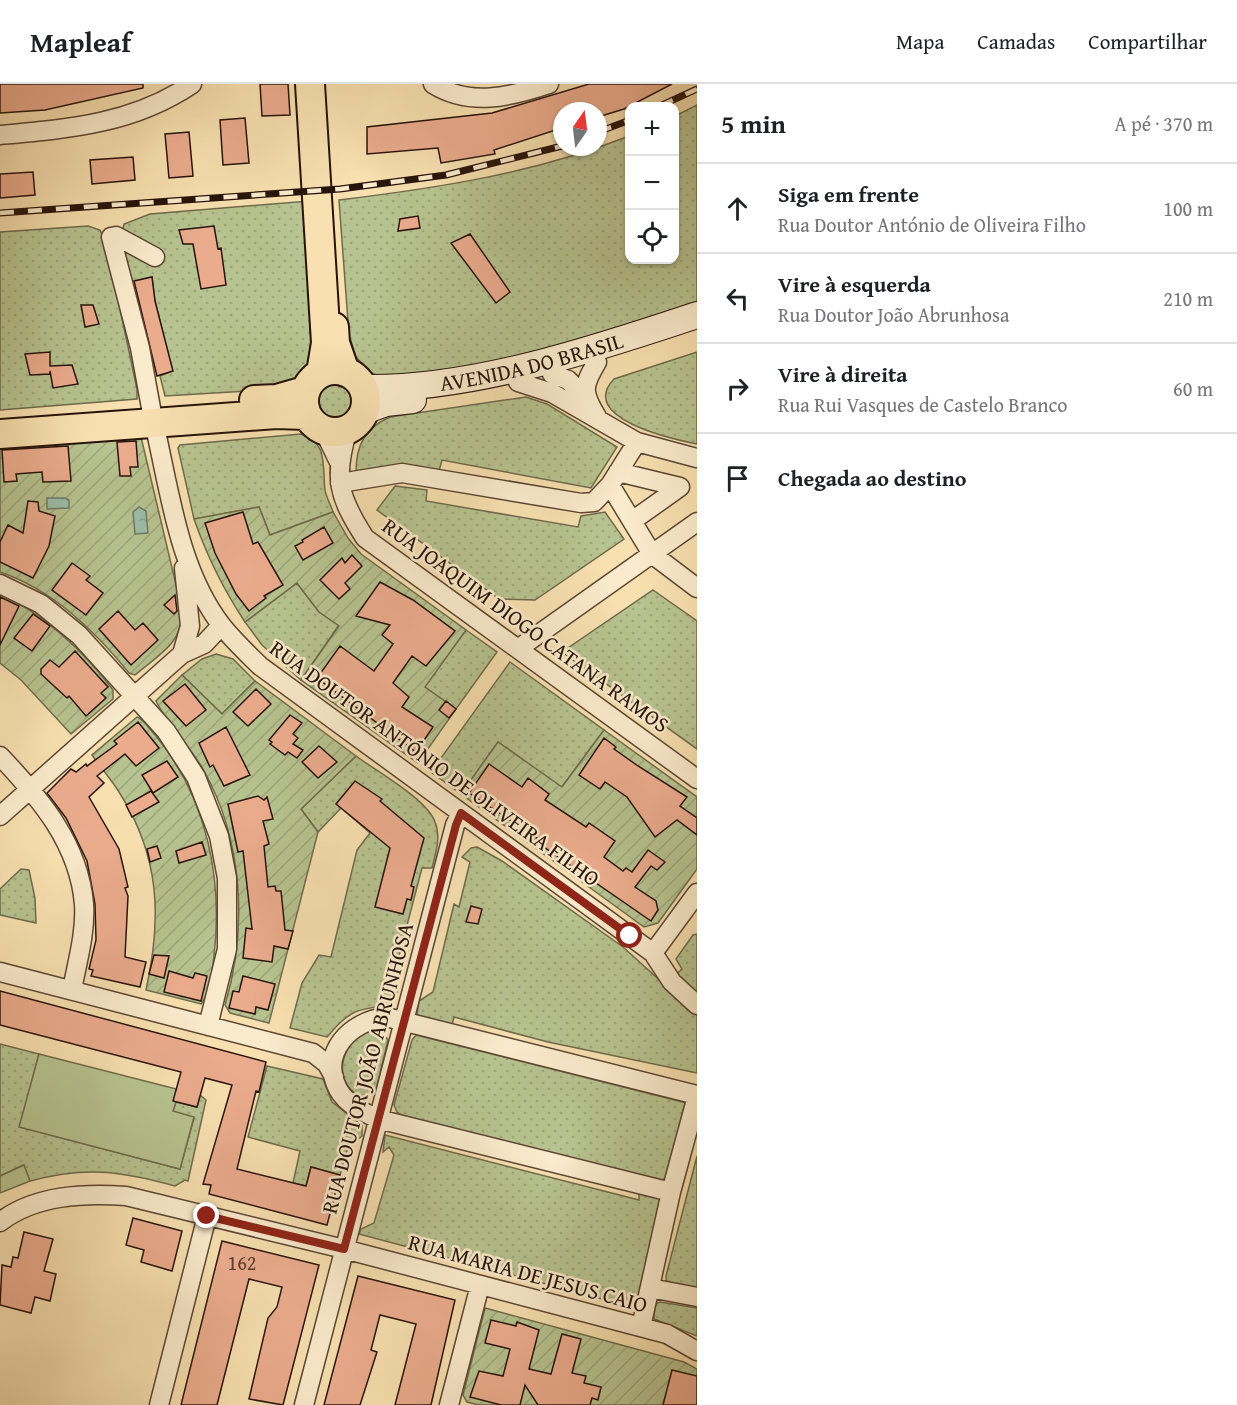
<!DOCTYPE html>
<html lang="pt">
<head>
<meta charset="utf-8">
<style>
	:root { --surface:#fff; --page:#f6f6f6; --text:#202124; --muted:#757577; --line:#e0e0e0 }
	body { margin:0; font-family:"Gentium Book Plus",serif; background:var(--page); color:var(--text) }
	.controls { position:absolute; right:18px; top:18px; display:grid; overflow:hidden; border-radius:12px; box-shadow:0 2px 4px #0004 }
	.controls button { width:54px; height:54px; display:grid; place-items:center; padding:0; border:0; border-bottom:2px solid var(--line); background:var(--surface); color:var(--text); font:30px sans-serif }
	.compass { position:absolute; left:553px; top:18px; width:54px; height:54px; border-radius:50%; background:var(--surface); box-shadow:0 2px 4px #0004; rotate:14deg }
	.stop { position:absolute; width:18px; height:18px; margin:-14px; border:4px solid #8f2418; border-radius:50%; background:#fff }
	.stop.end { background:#8f2418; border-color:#fff; box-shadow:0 2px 6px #0008 }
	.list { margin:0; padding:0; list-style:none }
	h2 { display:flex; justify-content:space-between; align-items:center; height:78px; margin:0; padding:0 24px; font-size:26px }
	h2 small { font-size:20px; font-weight:400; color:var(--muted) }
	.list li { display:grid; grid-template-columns:39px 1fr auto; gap:18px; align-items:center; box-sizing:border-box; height:90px; padding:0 24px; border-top:2px solid var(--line) }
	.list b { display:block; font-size:22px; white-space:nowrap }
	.list p { margin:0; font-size:20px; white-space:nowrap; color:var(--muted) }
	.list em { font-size:20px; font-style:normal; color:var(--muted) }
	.icon { flex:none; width:33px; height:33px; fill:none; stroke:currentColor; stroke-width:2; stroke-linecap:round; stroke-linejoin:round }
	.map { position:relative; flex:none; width:697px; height:1321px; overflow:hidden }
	header { display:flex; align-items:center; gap:36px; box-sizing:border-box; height:84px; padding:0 30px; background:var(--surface); border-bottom:2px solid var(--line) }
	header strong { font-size:28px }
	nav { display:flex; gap:33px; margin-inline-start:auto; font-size:21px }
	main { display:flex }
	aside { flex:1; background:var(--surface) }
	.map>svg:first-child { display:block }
	.grass { fill:url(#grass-dots); stroke:#6f6b4c; stroke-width:1.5 }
	.park { fill:#b7c390; stroke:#6f6b4c; stroke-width:1.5 }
	.garden { fill:url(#garden-furrows); stroke:#6f6b4c; stroke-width:1.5 }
	.water { fill:url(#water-ripples); stroke:#6e7969; stroke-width:1.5 }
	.building { fill:#ebac8e; stroke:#271309; stroke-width:1.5 }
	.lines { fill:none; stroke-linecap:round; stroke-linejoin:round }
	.street-casing { stroke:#5b4633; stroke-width:21 }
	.secondary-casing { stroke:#271309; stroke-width:28 }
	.primary-casing { stroke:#271309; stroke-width:32 }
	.street { stroke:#faebcc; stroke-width:18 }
	.secondary { stroke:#faebcc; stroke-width:26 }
	.primary { stroke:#f8e0b0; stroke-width:28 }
	.rail-casing { stroke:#271309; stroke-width:7 }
	.rail { stroke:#faebcc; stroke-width:4.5; stroke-dasharray:14; stroke-linecap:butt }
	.route { stroke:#8f2418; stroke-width:8 }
	.labels { text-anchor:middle; stroke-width:5; stroke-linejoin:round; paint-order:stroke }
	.number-label { font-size:20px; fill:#58392a }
	.street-label { font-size:22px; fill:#271309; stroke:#faebcc }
</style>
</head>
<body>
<header>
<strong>Mapleaf</strong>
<nav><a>Mapa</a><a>Camadas</a><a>Compartilhar</a></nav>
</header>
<main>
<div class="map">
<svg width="697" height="1321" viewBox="0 0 697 1321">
	<defs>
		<pattern id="grass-dots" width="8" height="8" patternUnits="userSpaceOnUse" patternTransform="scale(1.5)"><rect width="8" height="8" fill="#b7c390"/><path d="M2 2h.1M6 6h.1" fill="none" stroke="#9da77b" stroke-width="1.8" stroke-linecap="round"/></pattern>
		<pattern id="garden-furrows" width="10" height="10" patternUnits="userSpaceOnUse" patternTransform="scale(1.5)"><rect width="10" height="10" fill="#b7c390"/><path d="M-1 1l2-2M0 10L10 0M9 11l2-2" fill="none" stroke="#9da77b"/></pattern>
		<pattern id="water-ripples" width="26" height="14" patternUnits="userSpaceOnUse" patternTransform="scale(1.5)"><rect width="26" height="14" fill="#9dbda9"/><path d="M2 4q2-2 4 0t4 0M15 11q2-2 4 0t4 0" fill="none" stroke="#87a290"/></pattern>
	</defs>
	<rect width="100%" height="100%" fill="#f8e0b0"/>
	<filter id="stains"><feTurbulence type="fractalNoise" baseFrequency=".00333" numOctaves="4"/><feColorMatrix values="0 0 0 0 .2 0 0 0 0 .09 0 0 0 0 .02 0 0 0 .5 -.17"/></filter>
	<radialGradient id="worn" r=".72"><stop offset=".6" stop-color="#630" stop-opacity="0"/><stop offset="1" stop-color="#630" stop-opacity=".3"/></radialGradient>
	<path class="grass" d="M697,21V222L538,273L383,295L370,288L356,273L349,251L339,116C438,104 536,89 629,52L630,176H674L675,32Z
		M309,117L313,281L295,301L282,305L165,312L160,292L172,287L155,217L152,193L130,198L119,161L124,140L150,130Z
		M88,142L100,146L106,159L137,305V315L0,326V148Z
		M697,268V360C672,355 577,334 614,295Z
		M315 317a20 20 0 1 1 40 0a20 20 0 1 1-40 0Z
		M526,313L547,320L617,363L591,404L442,376L439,387L403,381L356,388C356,361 365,344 390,333Z
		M301,350C329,358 322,384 325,406C326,413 331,421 333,428L270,451L259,423L194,435L178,364L180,361Z
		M395,402L427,406L426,417L578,443L581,432L605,428L624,455L535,516L499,515L377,426Z
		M297,499L319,528L339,541L301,596L262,561L245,538Z
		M653,506L697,537V665L562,568Z
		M466,546L497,568L456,625L424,603Z
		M216,570L233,575L255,597L222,630L182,591L202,575Z
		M510,578L604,646L561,704L498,658L461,710L431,688Z
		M356,672C376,687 427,715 435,738C441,752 436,769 432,784H422L390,906L398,905C392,926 372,921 355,928C343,934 335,944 327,953L290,944L302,899L319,871L331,873L357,766L370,749L341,724L318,748L301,725Z
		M477,763L502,777L623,863L665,901L682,885L676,875L693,851L697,850V989L548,958L454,933L451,945L420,935L417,931L419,917L433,908L454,820L459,823L470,778L462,773L471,764Z
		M21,785L29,786L35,814L36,839L0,831V805Z
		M375,945L383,949L388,956L376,1006L361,1013C328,996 343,952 375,945Z
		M416,951L687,1019L668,1100L406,1034L397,1028L394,1021L412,956Z
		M0,960L39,970L20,1043L180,1085L194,1034L173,1028L176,1017L200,1011L206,1016L188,1097L185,1096L175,1102C121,1087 85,1082 30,1097L23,1081L0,1092Z
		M267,982L323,995L332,1018L362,1041V1052L348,1063L340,1091L311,1083L306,1102L293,1099L300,1067L248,1053Z
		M385,1051L639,1116V1106L661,1112L640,1225L359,1150L361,1145L374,1139L394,1071L389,1063L383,1068Z
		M697,1072V1209L667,1202L666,1192Z
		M660,1218L697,1224V1252L654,1235L655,1220Z"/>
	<path class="park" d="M39,970L200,1011L197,1023L176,1018L173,1027L194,1033L180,1085L19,1043Z
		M24,1081L30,1097L0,1109V1092Z"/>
	<path class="garden" d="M141,353L182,526C184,559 158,571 135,591L129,589C95,547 53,506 0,488V359Z
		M259,423L270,451L333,428L348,454L361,470L466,546L425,603L456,625L418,679L301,596L339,542L319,528L297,499L245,538C223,505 207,472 194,435Z
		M0,509C47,533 82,565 113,606V615L71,650L21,596L0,579Z
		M182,591L222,630L255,597L356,672L301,725L318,748L269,939L230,929L225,921C248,844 243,756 203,685C189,661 168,641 156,617Z
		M137,633C145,636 150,646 156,652C207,714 223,795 214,872C212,888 211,908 201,920L146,906C162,834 160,772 119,708C111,695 100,683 92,671Z
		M604,646L697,713V785L658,839L644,843L461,710L498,658L562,703Z
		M485,1224L684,1278L697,1285V1321H479L467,1318L463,1311Z"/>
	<path class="water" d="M65,414L69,416V424L47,425V414Z
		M139,423L146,427L148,449L135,450L133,428Z"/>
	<path class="building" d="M0,0H143V4L45,26L0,29Z
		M260,0H288L290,31L262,32Z
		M589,0H672L624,25L598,33V27H562V44L494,66L495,70L441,79L438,64L367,70V43L492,29Z
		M245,34L249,79L223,81L220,36Z
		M189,48L193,92L169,94L165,50Z
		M133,73L135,96L92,100L90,76Z
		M33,88L35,111L0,114V90Z
		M418,132L420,144L398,147L400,135Z
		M214,142L218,165L221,164L226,201L201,205L193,160H183L179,146Z
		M470,150L510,208L496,219L451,159Z
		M152,193L155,217L173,287L157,292L134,197Z
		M81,221H93L99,240L85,243Z
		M50,268V282L72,281L78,300L53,304L50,287V290L30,291L25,270Z
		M136,357L138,383H130L131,392H120L117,358Z
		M68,362L71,397L43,398L42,388L16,390L17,397L4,398L2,366Z
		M28,417L38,418L39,427L55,432L49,462L33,494L0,478V458L8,441L23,449Z
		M243,428L253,460L258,458L283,501L264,512L266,514L249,527L236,510L215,469L205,439Z
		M324,443L333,459L303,476L295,462L303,458L302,456Z
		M352,471L362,482L345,499L350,505L339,515L320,496L342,474L345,479Z
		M72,479L90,492L86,496L103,509L86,531L52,506Z
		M380,498L413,516L455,547L426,582L412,572L393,599L409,613L402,623L433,643L416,668L317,594L340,562L374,587L393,560L382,551L390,541L356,532Z
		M175,511L177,527L174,530L164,521Z
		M0,513L19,522L0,561Z
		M118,527L135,546L143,539L158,556L131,581L99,545Z
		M33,530L50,542L32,567L14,554Z
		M75,567L108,603L101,609L106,614L86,632L69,612L67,614L41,590V585L50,576L59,583Z
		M185,600L206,626L186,642L163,617Z
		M256,605L271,620L248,642L233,628Z
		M446,617L456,625L449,634L439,626Z
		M290,631L302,639L293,650L298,654L293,660L303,666L297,674L288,668L285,671L270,660L272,658L269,656Z
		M138,638L159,664L136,682L125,670L97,692L104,699L89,713L119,765L128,803L125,804L128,812L125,873L146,878L140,903L91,892L93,886L89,885L96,856L95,820L87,777L66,734L47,709L71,685L76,688L86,680L87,682L117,660L114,657Z
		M226,643L250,691L224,702L213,681L210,683L199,659Z
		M604,654L616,663L614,665L638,682L687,713L680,722L697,734V751L677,736L655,753L627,713L605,698L600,705L579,691Z
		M319,662L337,678L318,694L302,678Z
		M167,677L178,693L153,709L142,691Z
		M489,680L522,703L528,694L549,710L545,716L586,743L589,739L615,757L604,773L623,787L626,784L632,788L648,766L665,778L657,786L651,782L635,803L656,817L658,826L651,837L544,763L546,760L469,709Z
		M355,697L382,715L380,717L424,754L411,802L414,803L411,816L407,815L403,830L375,823L390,764L336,720Z
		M151,707L159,718L132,733L126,721Z
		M258,712L264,716L267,713L273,735L263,737L269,760L264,762L268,803L275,802L276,807H281L285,846L293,847L288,865L274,862L272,878L243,874L246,844L252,845L243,767L238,768L228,720Z
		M202,758L206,771L179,779L176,767Z
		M157,762L161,774L150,778L147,765Z
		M471,822L482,825L478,840L466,838Z
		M154,871L169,872L164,894L149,890Z
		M169,887L193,894L195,889L207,892L201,917L164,908Z
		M243,892L275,900L268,926L256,923L255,930L229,924L233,907L239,908Z
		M0,907L266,978L259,1008L256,1007L237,1085L306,1102L311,1083L340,1091L327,1141L209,1110L211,1101L203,1100L232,1001L205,994L197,1023L173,1017L181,988L0,941Z
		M133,1134L182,1147L172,1187L141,1178L144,1166L126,1161Z
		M24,1148L53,1155L44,1187L56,1190L50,1217L35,1213L31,1229L0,1221L2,1181L11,1183L13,1173L18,1174Z
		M222,1157L319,1181L283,1321L249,1315L268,1234L277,1223L282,1203L249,1195L217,1321H181Z
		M358,1192L455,1216L431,1321H395L416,1240L380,1231L371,1266L377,1268L360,1321H324Z
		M491,1236L516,1242L517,1238L539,1246L529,1285L551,1290L562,1250L581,1255L572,1289L586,1292L584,1299L601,1303L598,1316L592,1314L590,1321H538L525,1301L520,1321H501L470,1313L479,1287L503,1292L510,1265L485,1259Z
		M672,1286L697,1292V1321H663Z"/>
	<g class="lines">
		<g class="street-casing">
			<path id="street" d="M433,0C470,23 510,13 549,0
				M0,51C68,45 133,40 192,0
				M597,278C582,303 582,308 597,333
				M552,290L568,296L585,313
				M518,298L552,309L637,358L697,374
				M151,324L140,264L111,153L116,152L155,173
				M154,339C170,407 178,485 222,542C233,556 247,569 260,582L653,869L672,898L697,921
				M348,345C333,394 338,412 365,454L697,695
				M324,347L338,376
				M618,388L680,403L632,437
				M340,399L402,389L581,419L594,418L610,401L637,358
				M610,401L652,470L697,504
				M0,500L41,520L79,551L166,647L196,693L219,752L227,794V865L208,942
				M519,564L697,438
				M182,570L190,542L184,484
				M0,672C40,714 79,760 84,820C86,848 77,879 72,906
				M0,732L182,570L204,560L221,542
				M653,869L697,809
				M0,888L313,969L327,980L334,993
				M671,1108L378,1035C363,1028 346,1020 338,1005C319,968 351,937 386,933L697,1011
				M0,1138C35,1111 84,1109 126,1112L344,1165L667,1250L697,1267
				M650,1204L697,1213
				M641,1243L671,1108L697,1012
				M159,1321L207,1132
				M304,1321L455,741L461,729
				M449,1321L480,1201"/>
		</g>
		<g class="secondary-casing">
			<g id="secondary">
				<path id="s1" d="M363,304C471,306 595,265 697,231"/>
				<path d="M364,327L386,319L413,316"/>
			</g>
		</g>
		<g class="primary-casing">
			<path id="primary" d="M310,0L326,259L321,289
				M334,243L335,259L345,288
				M304 317a31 31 0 1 1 62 0a31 31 0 1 1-62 0Z
				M254,316L277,315L305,307
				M0,350L276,330L306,331"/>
		</g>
		<use href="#street" class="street"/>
		<use href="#secondary" class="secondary"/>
		<use href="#primary" class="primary"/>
		<g class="rail-casing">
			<path id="rail" d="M660,22L697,5
				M598,48L630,36
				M0,129L340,105L446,91L562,62"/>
		</g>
		<use href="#rail" class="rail"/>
	</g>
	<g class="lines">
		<path class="route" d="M207,1132L344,1165L456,741L461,729L630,852"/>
	</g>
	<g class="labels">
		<g class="number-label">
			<text x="242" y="1186">162</text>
		</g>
		<g class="street-label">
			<text dy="8" stroke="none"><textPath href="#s1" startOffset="171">AVENIDA DO BRASIL</textPath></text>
			<text transform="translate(526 541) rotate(36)" y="8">RUA JOAQUIM DIOGO CATANA RAMOS</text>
			<text transform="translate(435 679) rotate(36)" y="8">RUA DOUTOR ANTÓNIO DE OLIVEIRA FILHO</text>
			<text transform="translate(367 984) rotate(-75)" y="8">RUA DOUTOR JOÃO ABRUNHOSA</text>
			<text transform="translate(528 1189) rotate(15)" y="8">RUA MARIA DE JESUS CAIO</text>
		</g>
	</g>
	<rect width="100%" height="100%" filter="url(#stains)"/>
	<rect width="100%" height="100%" fill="url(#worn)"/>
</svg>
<div class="controls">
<button>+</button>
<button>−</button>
<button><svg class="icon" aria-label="locate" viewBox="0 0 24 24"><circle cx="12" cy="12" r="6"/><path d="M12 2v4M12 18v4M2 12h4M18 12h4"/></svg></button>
</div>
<svg class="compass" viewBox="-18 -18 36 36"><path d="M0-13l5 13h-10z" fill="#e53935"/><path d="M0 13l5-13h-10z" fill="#757577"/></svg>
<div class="stop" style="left:630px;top:852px"></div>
<div class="stop end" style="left:207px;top:1132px"></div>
</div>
<aside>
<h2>5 min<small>A pé · 370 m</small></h2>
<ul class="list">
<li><svg class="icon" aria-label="ahead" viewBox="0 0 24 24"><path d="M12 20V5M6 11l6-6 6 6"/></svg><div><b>Siga em frente</b><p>Rua Doutor António de Oliveira Filho</p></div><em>100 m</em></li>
<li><svg class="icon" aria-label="left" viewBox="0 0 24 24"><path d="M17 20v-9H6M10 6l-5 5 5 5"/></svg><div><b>Vire à esquerda</b><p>Rua Doutor João Abrunhosa</p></div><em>210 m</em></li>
<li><svg class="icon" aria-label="right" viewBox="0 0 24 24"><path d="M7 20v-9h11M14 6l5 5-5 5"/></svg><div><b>Vire à direita</b><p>Rua Rui Vasques de Castelo Branco</p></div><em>60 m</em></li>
<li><svg class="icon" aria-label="arrive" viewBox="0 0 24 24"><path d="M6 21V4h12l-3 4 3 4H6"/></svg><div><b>Chegada ao destino</b></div></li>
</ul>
</aside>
</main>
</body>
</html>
